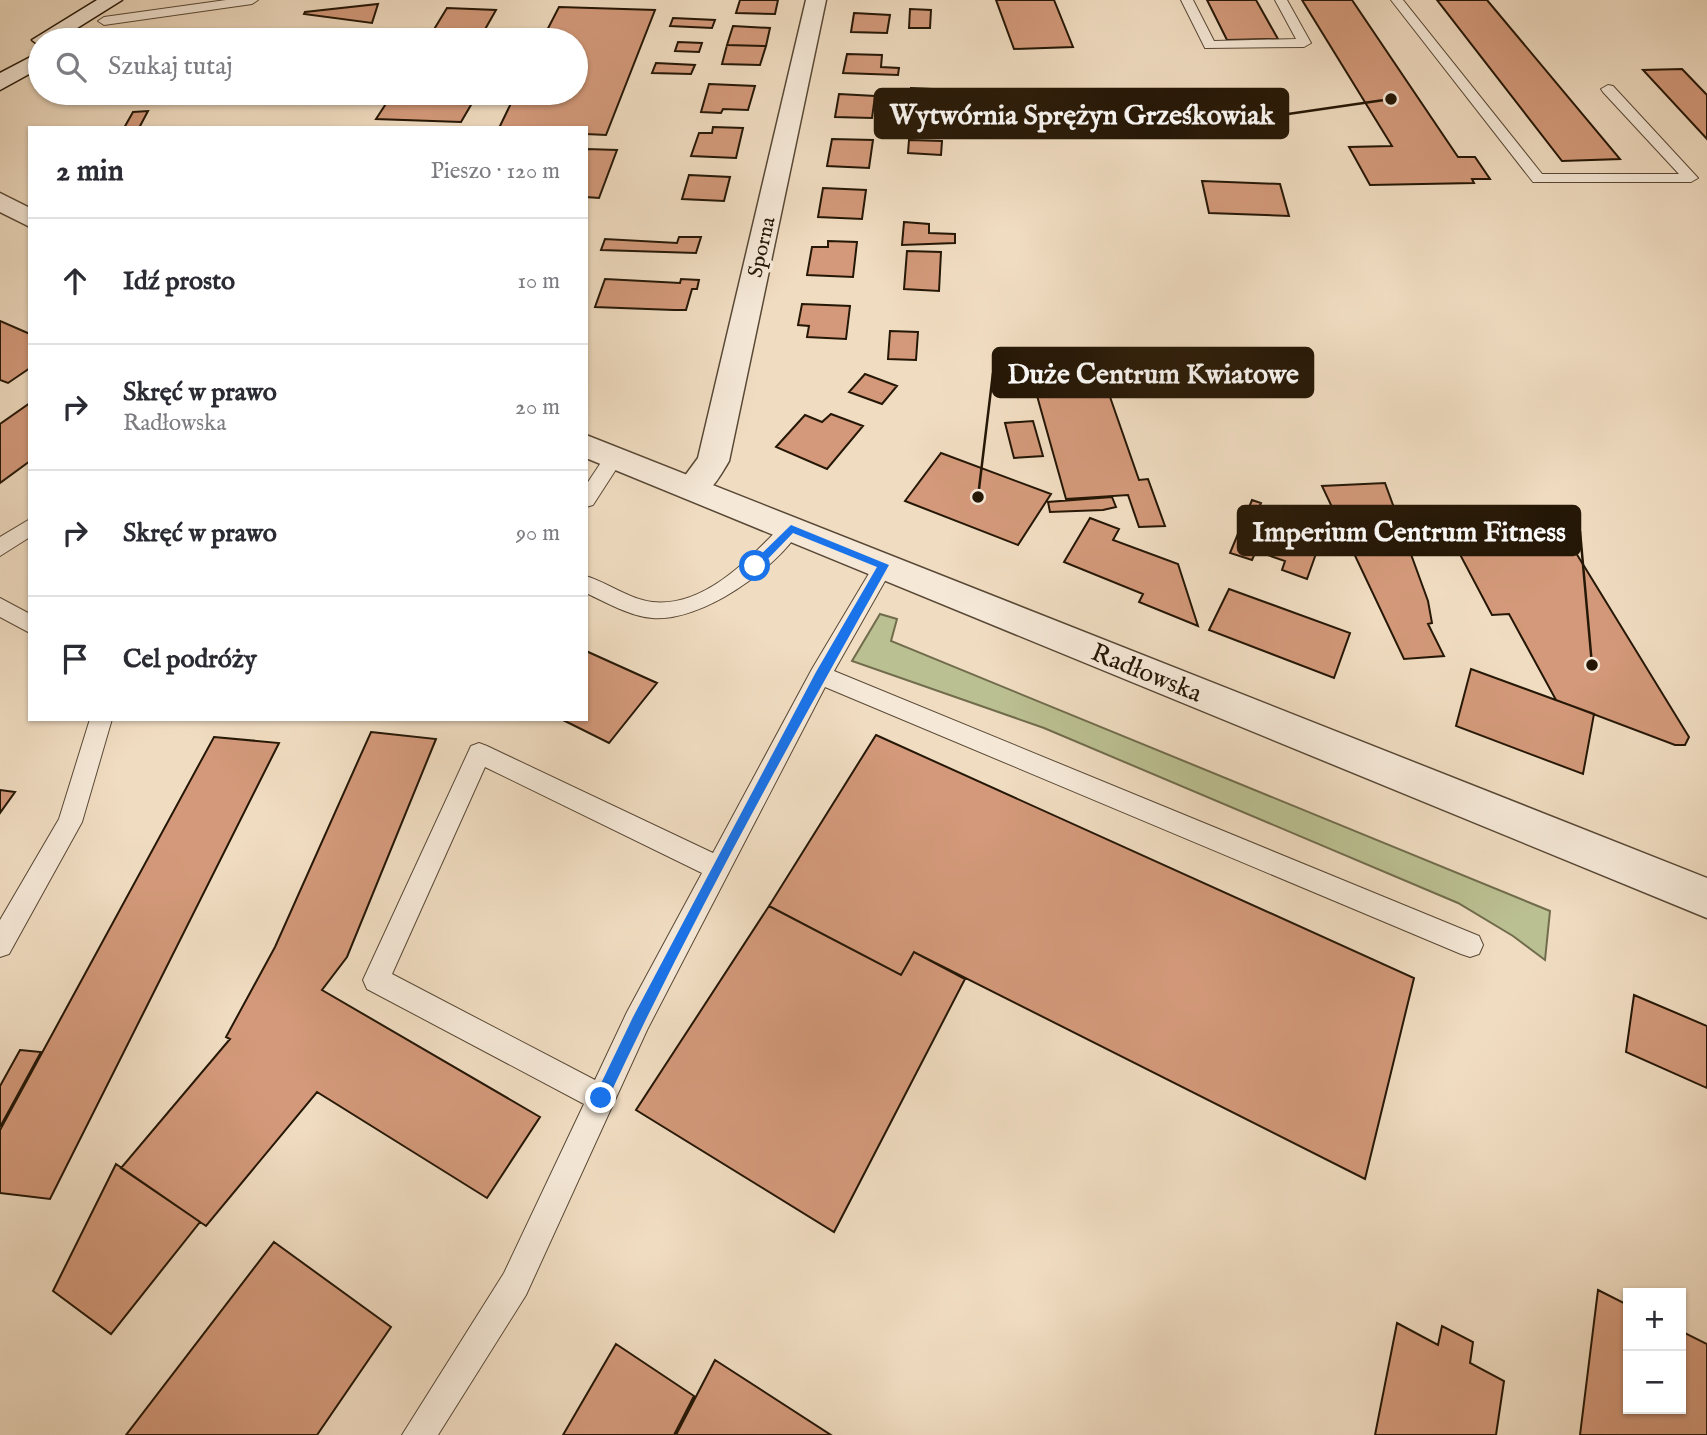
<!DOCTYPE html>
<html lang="pl">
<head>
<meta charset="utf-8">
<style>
	:root { --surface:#fff; --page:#f2f2f3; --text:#2b2b33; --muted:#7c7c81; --line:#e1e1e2 }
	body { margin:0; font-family:"IM FELL English",serif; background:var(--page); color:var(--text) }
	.controls { position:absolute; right:21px; bottom:21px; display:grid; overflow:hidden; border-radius:0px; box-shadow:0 2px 5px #0004 }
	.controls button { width:63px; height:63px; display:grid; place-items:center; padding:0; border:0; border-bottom:2px solid var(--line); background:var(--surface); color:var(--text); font:35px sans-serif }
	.stop { position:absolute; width:21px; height:21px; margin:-16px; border:5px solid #1a73e8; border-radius:50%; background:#fff }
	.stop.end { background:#1a73e8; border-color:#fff; box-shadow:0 2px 7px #0008 }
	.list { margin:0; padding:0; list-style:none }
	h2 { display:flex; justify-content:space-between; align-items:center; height:91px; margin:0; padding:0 28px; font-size:30px }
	h2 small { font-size:23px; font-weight:400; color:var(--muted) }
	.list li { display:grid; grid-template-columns:46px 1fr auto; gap:21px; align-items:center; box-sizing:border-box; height:126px; padding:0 28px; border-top:2px solid var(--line) }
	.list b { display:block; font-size:26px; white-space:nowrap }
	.list p { margin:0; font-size:23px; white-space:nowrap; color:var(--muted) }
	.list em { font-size:23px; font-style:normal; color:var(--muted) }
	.icon { flex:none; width:38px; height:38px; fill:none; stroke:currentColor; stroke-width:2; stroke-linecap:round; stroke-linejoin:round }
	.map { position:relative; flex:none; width:1707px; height:1435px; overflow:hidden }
	.search { position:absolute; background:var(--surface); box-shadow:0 2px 5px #0004; left:28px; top:28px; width:560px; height:77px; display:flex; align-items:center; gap:18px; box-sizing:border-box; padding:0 24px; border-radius:38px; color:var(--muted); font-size:26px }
	.panel { position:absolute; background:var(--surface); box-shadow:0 2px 5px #0004; left:28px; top:126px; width:560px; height:595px; border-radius:0px }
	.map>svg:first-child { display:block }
	.green { fill:#bbc092; stroke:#706c4c; stroke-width:2 }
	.building { fill:#d3997a; stroke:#251706; stroke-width:2 }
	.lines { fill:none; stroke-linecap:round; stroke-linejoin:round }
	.service-casing { stroke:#584835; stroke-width:2 }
	.minor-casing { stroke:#584835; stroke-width:3 }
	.tertiary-casing { stroke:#584835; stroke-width:3 }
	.secondary-casing { stroke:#251706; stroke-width:3 }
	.service { fill:#f5e8d7; fill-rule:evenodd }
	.minor { fill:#f5e8d7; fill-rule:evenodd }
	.tertiary { fill:#f5e8d7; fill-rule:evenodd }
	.secondary { fill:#f5e8d7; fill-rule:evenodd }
	.route { fill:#1a73e8 }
	.labels { text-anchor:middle; stroke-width:7; stroke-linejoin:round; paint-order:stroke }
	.far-street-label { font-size:21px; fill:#251706; stroke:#f5e8d7 }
	.street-label { font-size:26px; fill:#251706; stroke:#f5e8d7 }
	.leader { fill:none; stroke:#251706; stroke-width:2.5 }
	.callout-dot { fill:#251706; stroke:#f5e8d7; stroke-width:2.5 }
	.callout { fill:#251706; stroke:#251706; stroke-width:2.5 }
	.callout-label { font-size:28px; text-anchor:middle; font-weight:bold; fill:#fff }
</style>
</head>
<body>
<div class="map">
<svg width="1707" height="1435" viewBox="0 0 1707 1435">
	<rect width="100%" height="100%" fill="#f0dcc1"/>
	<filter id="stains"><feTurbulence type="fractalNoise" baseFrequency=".00286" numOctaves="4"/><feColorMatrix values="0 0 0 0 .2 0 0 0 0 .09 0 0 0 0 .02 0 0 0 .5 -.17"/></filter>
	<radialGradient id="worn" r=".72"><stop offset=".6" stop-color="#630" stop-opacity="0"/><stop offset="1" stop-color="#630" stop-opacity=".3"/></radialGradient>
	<path class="green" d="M880,614L897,619L891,641L1550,911L1545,960L1513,936L1458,903L1044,728L852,661Z"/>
	<path class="building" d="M740,0H778L775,14L736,13Z
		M996,0H1054L1073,47L1014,49Z
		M1207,0H1256L1278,39L1227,40Z
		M1302,0H1352L1458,157H1475L1490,179H1472L1474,183L1370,185L1349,147L1392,146Z
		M1437,0H1487L1620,159L1562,161Z
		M378,4L372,23L304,14L305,12Z
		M559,7L655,10L606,135L586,134V128H499L516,93H576V40H542Z
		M447,8L496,10L483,33L495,34L491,40H415L421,31H433Z
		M910,9L931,10L930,28H909Z
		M854,13L890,15L887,33L851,32Z
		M673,18L715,20L712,28L670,26Z
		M733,26L770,28L766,46L727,45Z
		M678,42L702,43L699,52L675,51Z
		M727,45L766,46L760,65L722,64Z
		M847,54L882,55L881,67L899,68L898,75L843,73Z
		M656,63L695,65L691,74L652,73Z
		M1682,69L1707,95V139L1643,70Z
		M709,84L755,86L748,110L723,109L721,113L701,112Z
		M911,88L932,89L930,121L907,120Z
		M393,93H478L461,122L376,119Z
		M839,94L875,96L872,118L835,117Z
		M148,111L139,128H124L133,112Z
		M713,127L743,128L736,158L691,156L699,133H712Z
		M832,139L873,140L869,168L827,166Z
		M909,140L942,141L941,155L908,153Z
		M586,149L617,150L599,198L586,197Z
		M689,175L730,177L724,201L682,199Z
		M1202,181L1280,184L1289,216L1209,213Z
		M823,188L866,190L862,219L818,217Z
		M904,222L929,224V233L955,234V243L902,245Z
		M679,237H701L696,253L601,250L605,239L677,243Z
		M828,241L857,242L853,277L807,275L812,247H828Z
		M907,251L941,252L939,291L904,289Z
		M605,279L680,283L681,279L699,280L697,289H692L686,310H674L595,307Z
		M802,304L850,306L846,339L807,337L809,326L798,325Z
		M0,321L30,334V368L8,383L0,380Z
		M890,331L918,332L916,360L888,359Z
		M865,374L897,386L882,404L849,392Z
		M1102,374L1139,480L1148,479L1165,526L1139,527L1128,495L1066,499L1032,378Z
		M30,403V461L0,483V424Z
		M831,414L863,426L827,469L776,447L805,415L822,422Z
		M1033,421L1043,456L1014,458L1005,423Z
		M941,453L1051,494L1018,545L905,501Z
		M1385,483L1428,601L1432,623L1428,624L1444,656L1404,659L1322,486Z
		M1112,497L1116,507L1103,510L1050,512L1048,502Z
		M1252,500L1261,503L1257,512L1281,520L1285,510L1302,515L1298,526L1323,534L1307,579L1282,570L1285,561L1256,551L1252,560L1230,553Z
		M1090,518L1119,529L1113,540L1178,564L1198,626L1139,602L1143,594L1064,562Z
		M1557,522L1689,737L1685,745H1675L1556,700L1509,614L1492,615L1446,528Z
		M1229,589L1350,633L1334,678L1209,630Z
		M586,651L657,683L609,743L561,719H586Z
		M1471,669L1594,714L1583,774L1456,726Z
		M371,732L436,739L347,957L322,990L540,1117L487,1198L317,1092L206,1226L121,1168L230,1039L226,1037L275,947Z
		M876,735L1414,978L1365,1179L914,952L901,975L769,906Z
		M214,737L279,743L50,1199L0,1193V1130Z
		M0,790L15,792L0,813Z
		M769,906L901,975L914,952L965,979L834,1232L636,1110Z
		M1634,995L1707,1026V1088L1626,1052Z
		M20,1050L41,1052L0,1127V1086Z
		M116,1164L200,1222L111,1334L53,1291Z
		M274,1242L391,1327L317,1435H126Z
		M1598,1290L1628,1305V1409H1681V1331L1707,1344V1435H1580Z
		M1397,1323L1438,1345L1442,1326L1473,1342L1470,1363L1504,1381L1496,1435H1375Z
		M616,1344L694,1396L674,1435H563Z
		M715,1360L831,1435H676Z"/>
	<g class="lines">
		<g class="service-casing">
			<path id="service" d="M226,0H258L252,4L104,25L98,21L104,17Z
				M1181,0H1193L1214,41L1296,39L1275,0H1287L1311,43L1304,47L1205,48Z
				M1391,0H1403L1542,174H1679L1603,92L1601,89L1608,85L1613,86L1698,178L1691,182H1533Z
				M615,450L624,457L593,505L586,507V485L608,452Z
				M30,519V537L0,556V537Z
				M791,521L801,528C778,568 700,623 652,618C630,616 607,603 586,593V576C608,583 629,599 652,602C705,608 751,557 784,523Z
				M884,557L891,560L894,565L834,671L1479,936L1483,945L1479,954L1470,957L1461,954L825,687L647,1030L526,1295L438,1435H402L504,1273L584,1104L367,989L363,980L471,746L479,743L487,746L713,853L812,669L877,560ZM485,767L702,873L627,1012L595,1080L392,974Z
				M0,598L30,614V633L0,617Z
				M90,719H112L82,822L9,954L0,957V920L59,819Z"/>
		</g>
		<g class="minor-casing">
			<path id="minor" d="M806,0H826L729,461C717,481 706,504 680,496L676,488L698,458Z"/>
		</g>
		<g class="tertiary-casing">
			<path id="tertiary" d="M0,193L30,208V227L0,212Z
				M586,435L1707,878V918L586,458Z"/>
		</g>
		<g class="secondary-casing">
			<path id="secondary" d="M97,0H122L58,40H40V46L32,40Z
				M40,52V68L0,90V73Z"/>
		</g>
		<use href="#service" class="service"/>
		<use href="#minor" class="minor"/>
		<use href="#tertiary" class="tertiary"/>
		<use href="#secondary" class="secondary"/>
	</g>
	<path class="route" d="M791,525L889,565C790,742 691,920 606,1103L601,1105L594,1098L633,1017L816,672L877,567L793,533L758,569H751V564Z"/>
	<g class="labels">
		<g class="far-street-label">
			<text transform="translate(761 247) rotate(-77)" y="7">Sporna</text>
		</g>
		<g class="street-label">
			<text transform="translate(1147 672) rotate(22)" y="9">Radłowska</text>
		</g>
	</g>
	<path class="leader" d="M1391 99L1288 114M978 497L993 373M1592 665L1580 531"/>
	<g class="callout-dot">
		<circle cx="1391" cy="99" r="7"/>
		<circle cx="978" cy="497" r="7"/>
		<circle cx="1592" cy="665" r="7"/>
	</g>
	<g class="callout">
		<rect x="875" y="89" width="413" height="49" rx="7"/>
		<rect x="993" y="348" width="320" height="49" rx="7"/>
		<rect x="1238" y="506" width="342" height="49" rx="7"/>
	</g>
	<g class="callout-label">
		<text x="1082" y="124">Wytwórnia Sprężyn Grześkowiak</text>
		<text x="1153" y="383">Duże Centrum Kwiatowe</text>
		<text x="1409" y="541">Imperium Centrum Fitness</text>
	</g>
	<rect width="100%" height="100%" filter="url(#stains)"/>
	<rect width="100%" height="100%" fill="url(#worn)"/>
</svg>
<div class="controls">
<button>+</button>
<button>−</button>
</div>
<div class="stop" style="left:755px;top:566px"></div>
<div class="stop end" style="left:601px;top:1098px"></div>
<div class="search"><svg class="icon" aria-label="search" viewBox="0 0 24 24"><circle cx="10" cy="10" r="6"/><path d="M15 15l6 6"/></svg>Szukaj tutaj</div>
<section class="panel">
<h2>2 min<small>Pieszo · 120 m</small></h2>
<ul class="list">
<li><svg class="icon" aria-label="ahead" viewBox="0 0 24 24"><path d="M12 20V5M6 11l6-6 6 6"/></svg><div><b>Idź prosto</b></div><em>10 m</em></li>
<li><svg class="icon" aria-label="right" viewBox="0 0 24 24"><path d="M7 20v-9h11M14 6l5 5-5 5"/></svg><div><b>Skręć w prawo</b><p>Radłowska</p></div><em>20 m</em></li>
<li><svg class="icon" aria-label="right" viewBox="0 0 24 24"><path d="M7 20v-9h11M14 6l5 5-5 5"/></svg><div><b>Skręć w prawo</b></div><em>90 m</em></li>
<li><svg class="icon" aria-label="arrive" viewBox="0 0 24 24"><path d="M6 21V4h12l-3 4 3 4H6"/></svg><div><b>Cel podróży</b></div></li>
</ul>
</section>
</div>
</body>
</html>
